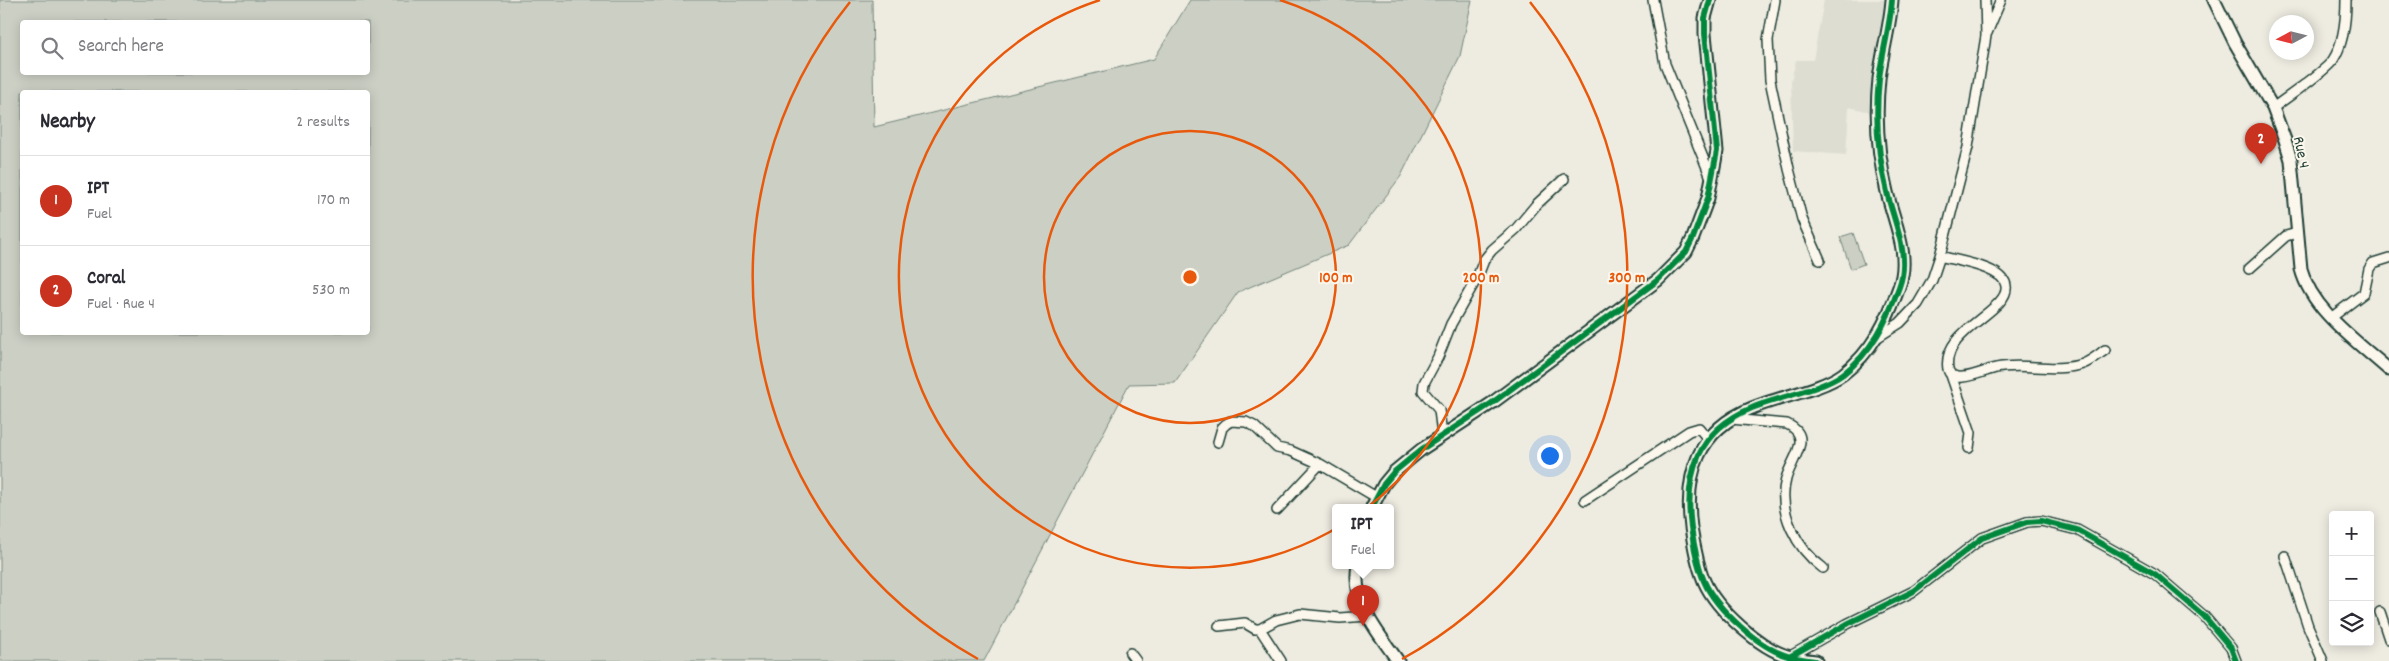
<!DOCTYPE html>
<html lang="en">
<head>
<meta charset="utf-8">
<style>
	:root { --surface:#fff; --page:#f2f2f3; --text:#2b2b33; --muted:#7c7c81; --line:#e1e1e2; --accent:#c8321e }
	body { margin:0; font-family:Dekko,sans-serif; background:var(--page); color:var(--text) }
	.controls { position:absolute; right:15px; bottom:15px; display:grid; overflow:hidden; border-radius:5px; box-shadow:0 2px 12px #0003 }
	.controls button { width:45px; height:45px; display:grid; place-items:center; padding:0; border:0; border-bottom:1px solid var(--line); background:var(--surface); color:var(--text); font:25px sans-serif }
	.compass { position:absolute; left:2269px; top:15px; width:45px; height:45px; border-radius:50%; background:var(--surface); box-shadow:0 2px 12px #0003; rotate:263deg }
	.you { position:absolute; left:1549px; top:455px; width:18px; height:18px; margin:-12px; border:4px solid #fff; border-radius:50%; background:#1a73e8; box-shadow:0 0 0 8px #1a73e833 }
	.badge { display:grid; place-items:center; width:32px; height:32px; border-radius:50%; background:var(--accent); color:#fff; font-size:16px; font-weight:700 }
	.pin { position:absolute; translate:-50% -41px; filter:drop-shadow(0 1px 2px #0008) }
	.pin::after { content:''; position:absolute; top:26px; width:18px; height:15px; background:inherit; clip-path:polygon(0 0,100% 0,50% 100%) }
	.popup { position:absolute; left:1332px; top:504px; width:62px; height:65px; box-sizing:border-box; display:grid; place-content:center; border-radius:5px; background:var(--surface); filter:drop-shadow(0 1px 4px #0005); font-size:16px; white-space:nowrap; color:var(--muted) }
	.popup b { font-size:19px; color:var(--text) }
	.popup::after { content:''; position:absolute; left:50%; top:100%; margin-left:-10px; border:10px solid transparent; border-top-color:var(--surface) }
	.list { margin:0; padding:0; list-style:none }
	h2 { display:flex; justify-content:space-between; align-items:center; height:65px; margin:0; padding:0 20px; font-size:21px }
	h2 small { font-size:16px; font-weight:400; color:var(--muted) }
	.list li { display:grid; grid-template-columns:32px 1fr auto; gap:15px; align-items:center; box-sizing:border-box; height:90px; padding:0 20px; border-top:1px solid var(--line) }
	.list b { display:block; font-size:19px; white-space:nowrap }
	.list p { margin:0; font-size:16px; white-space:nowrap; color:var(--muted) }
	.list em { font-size:16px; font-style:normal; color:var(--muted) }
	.icon { flex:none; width:28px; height:28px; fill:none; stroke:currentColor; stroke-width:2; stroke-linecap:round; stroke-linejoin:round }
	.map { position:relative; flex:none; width:2389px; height:661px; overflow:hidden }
	.search { position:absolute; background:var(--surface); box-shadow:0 2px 12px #0003; left:20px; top:20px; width:350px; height:55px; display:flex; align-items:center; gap:12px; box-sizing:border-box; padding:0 18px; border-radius:5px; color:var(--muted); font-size:19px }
	.panel { position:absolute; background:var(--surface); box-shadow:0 2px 12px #0003; left:20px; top:90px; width:350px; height:245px; border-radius:5px }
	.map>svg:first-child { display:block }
	.built { fill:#ddddd2 }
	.green { fill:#cbcfc4; stroke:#75867c; fill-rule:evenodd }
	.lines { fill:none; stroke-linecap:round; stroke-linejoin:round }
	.minor-casing { stroke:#1f3d34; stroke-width:12 }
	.tertiary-casing { stroke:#1f3d34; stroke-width:15 }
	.minor { stroke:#fbf7ec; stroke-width:9 }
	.tertiary { stroke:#fbf7ec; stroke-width:11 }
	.cycleway-casing { stroke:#fbf7ec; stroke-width:9 }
	.cycleway { stroke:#00873e; stroke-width:6 }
	.ring { fill:none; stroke:#e8590c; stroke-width:2.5 }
	.labels { text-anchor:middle; stroke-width:4; stroke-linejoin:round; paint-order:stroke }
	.street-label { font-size:16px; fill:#1f3d34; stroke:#fbf7ec }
	.centre { fill:#e8590c; stroke:#fbf7ec; stroke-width:2.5 }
	.ring-label { font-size:15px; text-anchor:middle; font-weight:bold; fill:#e8590c; stroke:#fbf7ec; stroke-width:4; stroke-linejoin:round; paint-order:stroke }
</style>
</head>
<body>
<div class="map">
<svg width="2389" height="661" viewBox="0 0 2389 661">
	<rect width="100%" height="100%" fill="#eeece1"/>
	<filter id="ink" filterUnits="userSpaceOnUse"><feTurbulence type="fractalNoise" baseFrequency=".02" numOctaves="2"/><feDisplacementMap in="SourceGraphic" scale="10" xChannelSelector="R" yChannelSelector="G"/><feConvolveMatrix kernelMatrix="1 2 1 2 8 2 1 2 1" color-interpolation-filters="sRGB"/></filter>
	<g filter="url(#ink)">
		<path class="built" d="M1824,0H1886L1873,65L1871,112L1849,107L1846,155L1793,151L1791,81L1796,60H1813Z"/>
		<path class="green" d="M0,0H872L874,127L1154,59L1190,0H1472L1460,56L1401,176L1349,245L1238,292L1175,383L1129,384L984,661H0ZM22,22H368V72H22ZM22,92H368V332H22Z
			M1853,233L1864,264L1851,269L1840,237Z"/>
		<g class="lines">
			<g class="minor-casing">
				<path id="minor" d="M1653,0L1665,64L1712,180
					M1775,0L1768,40L1770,80L1789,169L1802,219L1820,260
					M1987,33L2001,0
					M2273,108C2286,98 2326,71 2333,60C2344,43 2346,20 2346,0
					M1940,256C1956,261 2004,267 2006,286C2010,311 1941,330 1948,369C1952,387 1985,370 1996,368C2024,362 2054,373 2083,364C2091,361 2098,355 2105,350
					M2249,269L2286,236L2297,233
					M2332,317L2364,293L2369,269L2373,263L2389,258
					M1878,337L1900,323L1918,304L1932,280L1940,256L1968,147L1986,36L1985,0
					M1951,375L1971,433L1969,448
					M1731,419L1787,424C1795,428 1801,433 1800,442C1799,454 1789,467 1786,479C1777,512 1797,549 1823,568
					M1442,435L1439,410L1423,391L1424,383L1438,357L1451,324L1477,278L1484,260L1492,250L1516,229L1536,205L1564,179
					M1218,442L1222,428L1226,424L1231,421L1246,422L1254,426L1277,448L1291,451L1320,464L1376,497
					M1585,500L1689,431L1699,428L1708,439
					M1277,510L1320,464
					M2285,556L2308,626L2323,661
					M2380,612L2389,639
					M1219,626L1245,623L1255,629H1260L1276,620L1300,614L1340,618L1367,616
					M1260,629L1281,661
					M1130,653L1136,661
					M1789,657L1847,624L1914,591L1982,538L2027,522L2041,521L2077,530L2155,574L2204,616L2231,648L2236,661"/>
			</g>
			<g class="tertiary-casing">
				<path id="tertiary" d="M2214,0L2235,43L2273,108L2285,140L2291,160L2301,269C2312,311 2358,342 2389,370
					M1372,507L1384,484L1394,472L1422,449L1492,403L1658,280L1686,252L1693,238L1708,198L1717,151L1705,34V18L1710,0
					M1358,565C1351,603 1378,632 1398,661
					M1816,661C1808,660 1799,659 1791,657C1761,650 1716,609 1704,581C1697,564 1694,546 1691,528C1684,473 1698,430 1752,408C1778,397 1821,390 1843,374C1872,352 1887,321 1899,287C1911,255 1894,223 1887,192C1878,156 1875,117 1879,79C1882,53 1890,27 1892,0"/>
			</g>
			<use href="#minor" class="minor"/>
			<use href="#tertiary" class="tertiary"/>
			<g class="cycleway-casing">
				<path id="cycleway" d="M1372,507L1384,484L1394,472L1422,449L1492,403L1658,280L1686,252L1693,238L1708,198L1717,151L1705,34V18L1710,0
					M1789,657L1847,624L1914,591L1982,538L2027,522L2041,521L2077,530L2155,574L2204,616L2231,648L2236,661
					M1816,661C1808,660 1799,659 1791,657C1761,650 1716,609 1704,581C1697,564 1694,546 1691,528C1684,473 1698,430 1752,408C1778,397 1821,390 1843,374C1872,352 1887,321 1899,287C1911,255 1894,223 1887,192C1878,156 1875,117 1879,79C1882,53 1890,27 1892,0"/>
			</g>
			<use href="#cycleway" class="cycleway"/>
		</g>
	</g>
	<g class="ring">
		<circle cx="1190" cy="277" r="146"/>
		<path d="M1280 0A291 291 0 1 1 1100 0"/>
		<path d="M978 659A437 437 0 0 1 850 2M1530 2A437 437 0 0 1 1402 659"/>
	</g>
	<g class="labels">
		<g class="street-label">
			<text transform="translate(2303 152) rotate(78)" y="6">Rue 4</text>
		</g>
	</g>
	<circle cx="1190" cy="277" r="8" class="centre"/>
	<g class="ring-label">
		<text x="1336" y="282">100 m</text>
		<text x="1481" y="282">200 m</text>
		<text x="1627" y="282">300 m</text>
	</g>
</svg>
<div class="controls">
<button>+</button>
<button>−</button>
<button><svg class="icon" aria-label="layers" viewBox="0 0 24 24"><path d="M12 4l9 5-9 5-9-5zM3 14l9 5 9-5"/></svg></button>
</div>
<svg class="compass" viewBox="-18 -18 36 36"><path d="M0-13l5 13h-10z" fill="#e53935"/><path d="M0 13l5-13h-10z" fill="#7c7c81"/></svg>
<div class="you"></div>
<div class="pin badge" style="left:1363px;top:626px">1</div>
<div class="popup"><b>IPT</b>Fuel</div>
<div class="pin badge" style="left:2261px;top:164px">2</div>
<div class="search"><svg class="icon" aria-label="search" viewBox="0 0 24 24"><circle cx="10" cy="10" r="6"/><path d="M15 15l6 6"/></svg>Search here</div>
<section class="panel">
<h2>Nearby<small>2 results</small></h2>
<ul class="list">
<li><span class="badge">1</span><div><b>IPT</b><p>Fuel</p></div><em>170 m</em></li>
<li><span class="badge">2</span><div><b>Coral</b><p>Fuel · Rue 4</p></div><em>530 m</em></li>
</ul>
</section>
</div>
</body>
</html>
